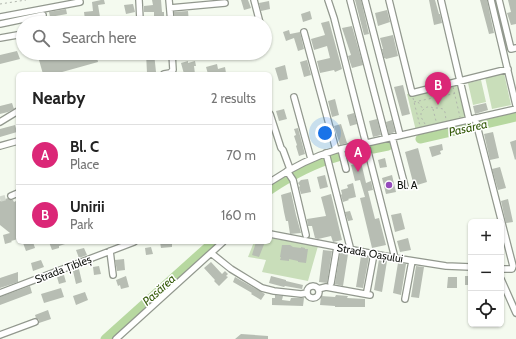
<!DOCTYPE html>
<html lang="en">
<head>
<meta charset="utf-8">
<style>
	:root { --surface:#fff; --page:#f6f6f6; --text:#222; --muted:#767676; --line:#e0e0e0; --accent:#db2777 }
	body { margin:0; font-family:Cabin,sans-serif; background:var(--page); color:var(--text) }
	.controls { position:absolute; right:12px; bottom:12px; display:grid; overflow:hidden; border-radius:6px; box-shadow:0 1px 3px #0004 }
	.controls button { width:36px; height:36px; display:grid; place-items:center; padding:0; border:0; border-bottom:1px solid var(--line); background:var(--surface); color:var(--text); font:20px sans-serif }
	.you { position:absolute; left:325px; top:133px; width:14px; height:14px; margin:-10px; border:3px solid #fff; border-radius:50%; background:#1a73e8; box-shadow:0 0 0 6px #1a73e833 }
	.badge { display:grid; place-items:center; width:26px; height:26px; border-radius:50%; background:var(--accent); color:#fff; font-size:13px; font-weight:700 }
	.pin { position:absolute; translate:-50% -33px; filter:drop-shadow(0 1px 2px #0008) }
	.pin::after { content:''; position:absolute; top:21px; width:14px; height:12px; background:inherit; clip-path:polygon(0 0,100% 0,50% 100%) }
	.list { margin:0; padding:0; list-style:none }
	h2 { display:flex; justify-content:space-between; align-items:center; height:52px; margin:0; padding:0 16px; font-size:17px }
	h2 small { font-size:13px; font-weight:400; color:var(--muted) }
	.list li { display:grid; grid-template-columns:26px 1fr auto; gap:12px; align-items:center; box-sizing:border-box; height:60px; padding:0 16px; border-top:1px solid var(--line) }
	.list b { display:block; font-size:15px; white-space:nowrap }
	.list p { margin:0; font-size:13px; white-space:nowrap; color:var(--muted) }
	.list em { font-size:13px; font-style:normal; color:var(--muted) }
	.icon { flex:none; width:22px; height:22px; fill:none; stroke:currentColor; stroke-width:2; stroke-linecap:round; stroke-linejoin:round }
	.map { position:relative; flex:none; width:516px; height:339px; overflow:hidden }
	.search { position:absolute; background:var(--surface); box-shadow:0 1px 3px #0004; left:16px; top:16px; width:256px; height:44px; display:flex; align-items:center; gap:10px; box-sizing:border-box; padding:0 14px; border-radius:22px; color:var(--muted); font-size:15px }
	.panel { position:absolute; background:var(--surface); box-shadow:0 1px 3px #0004; left:16px; top:72px; width:256px; height:172px; border-radius:6px }
	.map>svg:first-child { display:block }
	.green { fill:#c9deba }
	.lines { fill:none; stroke-linecap:round; stroke-linejoin:round }
	.river { stroke:#b7d8a0; stroke-width:9 }
	.building { fill:#b7bdb3 }
	.minor-tunnel { stroke:#d2d8ce; stroke-width:5.5; stroke-dasharray:5.5 3; stroke-linecap:butt }
	.minor-casing { stroke:#92988e; stroke-width:8 }
	.path { stroke:#b0b5ac; stroke-width:1; stroke-dasharray:2 3; stroke-linecap:butt }
	.minor { stroke:#fff; stroke-width:5.5 }
	.poi-dot { fill:#954abc; stroke:#fff; stroke-width:1.5 }
	.labels { text-anchor:middle; stroke-width:3; stroke-linejoin:round; paint-order:stroke }
	.poi-label { font-size:11px; fill:#131612; stroke:#fff; text-anchor:start }
	.street-label { font-size:11px; fill:#131612; stroke:#fff }
	.water-label { font-size:12px; font-style:italic; fill:#355b0a; stroke:#fff }
</style>
</head>
<body>
<div class="map">
<svg width="516" height="339" viewBox="0 0 516 339">
	<rect width="100%" height="100%" fill="#f4faef"/>
	<path class="green" d="M504,73L511,105L492,109L485,77Z
		M481,80L486,102L473,105L468,83Z
		M460,81L469,119L416,131L407,94Z
		M270,238L318,246L308,281L262,272L266,260L248,257L254,242H270Z"/>
	<g class="lines">
		<path class="river" d="M420,139L516,117
			M373,149L388,146
			M270,190C291,176 313,164 338,157
			M105,339L213,242"/>
	</g>
	<path class="building" d="M101,0H104L105,4L98,5L100,17L85,20L84,12L93,11L92,2Z
		M152,0H161L162,12H164V23H159L158,19H154V12H144V6L153,5Z
		M241,0H248L251,8L244,10Z
		M355,0H361L369,34L364,35Z
		M429,0H435L439,14H440L442,23L434,25Z
		M480,0H487L494,33L489,34Z
		M508,0H516V24L511,25L507,13L511,12Z
		M269,1L270,9L261,11L259,3Z
		M133,4L135,12L126,14L124,5Z
		M66,9L67,14L50,17L49,12Z
		M387,10L390,22L378,26L375,13Z
		M188,11L189,23H175L174,12Z
		M310,11L312,19L303,22L301,14Z
		M75,16L76,23H66L65,18Z
		M118,18L119,23H103V21Z
		M329,21L342,69L335,72L334,70L320,73L317,61L330,58L327,46L314,50L311,39L325,35L321,23Z
		M352,26L363,65L352,68L348,56L351,55L342,28Z
		M289,30L290,34L300,32L304,49L298,51L294,38L286,41L283,32Z
		M393,35L398,56L386,59L385,58H384L382,49H383L380,38Z
		M17,51L20,59L0,64V55Z
		M37,53H59L60,55L68,53H96L98,62L55,74H43Z
		M146,53H154L156,72L147,73Z
		M307,60L311,75L304,77L300,62Z
		M188,61V63L195,61L196,66H194L195,74H184L181,63Z
		M217,64L218,69L225,67L226,73H223V74H208L206,67Z
		M285,65L288,79L279,81L275,68Z
		M403,85L410,114L402,116L394,87Z
		M335,99L339,115L332,117L328,101Z
		M12,103L14,109L8,112L0,114V106Z
		M486,103L488,110L475,114L473,106Z
		M284,109L287,119L279,121L276,111Z
		M354,113L357,124L350,126L347,115Z
		M377,119L381,135L373,137L369,121Z
		M392,120L395,132L389,134L386,122Z
		M341,124L347,143L340,145L334,126Z
		M15,125L17,132L0,137V129Z
		M325,125L328,136L321,138L318,127Z
		M298,128L305,154L299,156L296,146L297,145L294,136L296,135L294,129Z
		M493,132L499,158L490,160L484,134Z
		M516,140V159L515,160L510,142Z
		M442,144L443,150L440,151L441,154L432,157L429,147Z
		M418,148L427,182L414,186L405,152Z
		M385,158L387,167L380,168L378,160Z
		M361,162L366,183L371,181L373,190L368,191L375,219L379,218L386,245L372,248L360,198L365,197L360,180L355,181L351,165Z
		M500,167L506,188L498,190L492,169Z
		M325,175L328,187L320,189L317,177Z
		M392,175L396,192L386,194L382,178Z
		M308,179L311,192L301,194L299,187L300,186L298,183L301,180Z
		M353,183L356,197L348,199L349,200L343,202L341,195L342,194L341,190L348,188L347,185Z
		M291,192L296,215L301,233L290,234L288,221H286L284,212L281,195L284,194Z
		M331,194L342,240L333,242L331,236L318,239L315,238L312,226H308L307,220V219L326,216L321,197Z
		M8,198L10,200H13L14,202L18,200V239L11,241L12,242L5,244L3,235L10,233L0,225V201Z
		M508,199L513,222L506,223L501,201Z
		M350,211L353,220L348,221L345,212Z
		M401,213L405,229L395,232L391,215Z
		M408,238L411,250L400,252L397,241Z
		M25,242H33L35,248L26,251L23,243Z
		M49,242H68V243L59,246V248L52,250Z
		M160,242H172V247L161,248Z
		M256,242H265L259,257L252,255Z
		M282,245H290L293,247L301,248V247L305,248V249H308L306,263L298,262V261L289,259V261L280,260L281,257H280Z
		M151,247L153,254L146,255L145,248Z
		M84,248L87,255L79,258L76,250Z
		M323,250L332,251L327,283L319,282Z
		M340,253L348,254L343,286L335,284Z
		M361,256L369,257L363,288L356,287Z
		M124,259L125,270L117,271L115,260Z
		M379,259L387,261L382,292L374,290Z
		M41,260L44,267L33,271L31,263Z
		M211,262L222,274L225,271L228,274L226,276L228,277L219,286L214,281L215,280L204,268Z
		M398,263L406,264L401,295L393,293Z
		M99,266L101,274L94,275L93,267Z
		M416,266L424,267L419,298L411,297Z
		M79,269L82,282L76,284L73,271Z
		M18,272V282L0,288V278Z
		M64,275L66,282L59,284L57,277Z
		M126,276L129,287L121,289L120,285L118,286L116,280Z
		M271,276L286,280V281L303,285L302,289L285,286L284,287L269,283Z
		M465,276H471V285H465Z
		M235,277L265,294L261,300L251,294L252,293L233,282Z
		M448,277H457V288H447Z
		M30,286L32,293L0,305V297Z
		M61,288L64,297L44,303L41,294Z
		M85,292L88,300L76,305L73,296Z
		M275,295L283,296L282,300L290,301L291,298H304L303,306L272,305V298H275Z
		M336,295L348,296L347,298L365,299V307H335V306L320,305L321,296L335,297Z
		M48,310L51,319L39,323V320L36,318L35,315Z
		M241,334L268,336V339H235Z"/>
	<g class="lines">
		<path class="minor-tunnel" d="M0,199L11,196"/>
		<g class="minor-casing">
			<path id="minor" d="M139,0L140,20
				M169,0L171,23
				M254,0L260,23
				M328,0L334,18L395,258
				M350,0L386,138
				M365,0L400,135
				M389,0L412,93L508,69
				M441,0L469,119
				M491,0L516,105
				M499,0L511,49L516,48
				M170,8L225,3
				M0,17L80,2
				M0,24L43,15
				M304,32L336,150
				M0,38L23,34
				M164,74L170,73L173,70L172,53
				M294,97L311,159
				M270,114L281,148L283,150L290,169
				M475,118L513,266L512,269H501
				M0,122L18,111
				M392,137L405,186
				M0,146L18,141
				M341,149L346,169
				M326,153L350,247
				M287,171L293,180L306,235
				M270,182C291,168 312,157 336,150L516,109
				M11,196L18,193
				M270,234L395,258L446,266L471,267
				M110,251L113,275
				M211,253L231,269L262,288L274,291L301,294L307,293
				M501,279L516,313
				M331,283L337,247
				M307 292a6 6 0 1 1 12 0a6 6 0 1 1-12 0Z
				M318,289L326,287L370,295
				M367,291L374,254
				M0,293L134,242
				M405,299L412,261
				M0,335L35,322
				M116,339L223,242"/>
		</g>
		<path class="path" d="M0,4L26,0
			M453,87L460,117
			M413,98L420,126
			M414,102L457,93
			M418,102L423,109
			M433,109L436,121
			M425,124L421,117V112L424,109L427,107H431L433,108H439L443,109L445,112L446,120"/>
		<use href="#minor" class="minor"/>
	</g>
	<circle class="poi-dot" cx="389" cy="185" r="4"/>
	<g class="labels">
		<g class="poi-label">
			<text x="397" y="189">Bl. A</text>
		</g>
		<g class="street-label">
			<text transform="translate(370 253) rotate(10)" y="4">Strada Oașului</text>
			<text transform="translate(63 269) rotate(-21)" y="4">Strada Țibleș</text>
		</g>
		<g class="water-label">
			<text transform="translate(468 128) rotate(-13)" y="4">Pasărea</text>
			<text transform="translate(159 290) rotate(-42)" y="4">Pasărea</text>
		</g>
	</g>
</svg>
<div class="controls">
<button>+</button>
<button>−</button>
<button><svg class="icon" aria-label="locate" viewBox="0 0 24 24"><circle cx="12" cy="12" r="6"/><path d="M12 2v4M12 18v4M2 12h4M18 12h4"/></svg></button>
</div>
<div class="you"></div>
<div class="pin badge" style="left:358px;top:172px">A</div>
<div class="pin badge" style="left:438px;top:105px">B</div>
<div class="search"><svg class="icon" aria-label="search" viewBox="0 0 24 24"><circle cx="10" cy="10" r="6"/><path d="M15 15l6 6"/></svg>Search here</div>
<section class="panel">
<h2>Nearby<small>2 results</small></h2>
<ul class="list">
<li><span class="badge">A</span><div><b>Bl. C</b><p>Place</p></div><em>70 m</em></li>
<li><span class="badge">B</span><div><b>Unirii</b><p>Park</p></div><em>160 m</em></li>
</ul>
</section>
</div>
</body>
</html>
